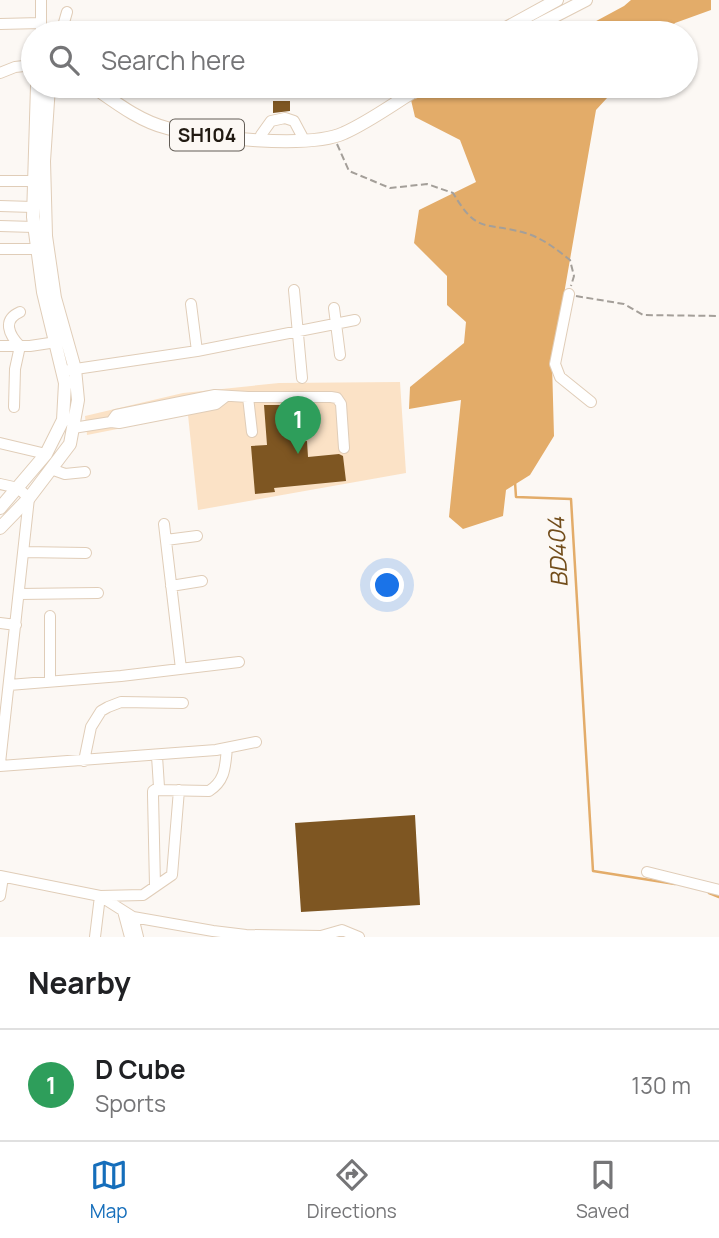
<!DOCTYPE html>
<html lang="en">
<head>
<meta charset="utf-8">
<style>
	:root { --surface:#fff; --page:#f6f6f6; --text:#202124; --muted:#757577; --line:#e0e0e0; --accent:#156ebb }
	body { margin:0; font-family:Manrope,sans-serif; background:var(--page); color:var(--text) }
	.you { position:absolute; left:388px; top:586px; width:24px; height:24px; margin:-18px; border:5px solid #fff; border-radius:50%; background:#1a73e8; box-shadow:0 0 0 10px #1a73e833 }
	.badge { display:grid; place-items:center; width:46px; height:46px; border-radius:50%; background:var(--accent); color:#fff; font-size:23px; font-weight:700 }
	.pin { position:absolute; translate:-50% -58px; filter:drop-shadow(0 2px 4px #0008) }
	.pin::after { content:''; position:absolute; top:37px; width:24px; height:21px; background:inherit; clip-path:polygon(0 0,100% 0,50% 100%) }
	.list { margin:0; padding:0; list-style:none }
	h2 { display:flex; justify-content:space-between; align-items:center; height:91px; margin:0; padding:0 28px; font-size:30px }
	h2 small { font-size:23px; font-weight:400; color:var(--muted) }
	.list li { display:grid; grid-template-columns:46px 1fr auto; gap:21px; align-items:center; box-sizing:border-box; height:112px; padding:0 28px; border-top:2px solid var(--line) }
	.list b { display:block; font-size:26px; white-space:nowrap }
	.list p { margin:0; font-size:23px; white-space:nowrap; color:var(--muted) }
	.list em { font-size:23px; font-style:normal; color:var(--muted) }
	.icon { flex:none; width:38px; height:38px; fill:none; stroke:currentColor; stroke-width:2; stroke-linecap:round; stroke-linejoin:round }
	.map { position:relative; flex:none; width:719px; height:937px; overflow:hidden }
	.search { position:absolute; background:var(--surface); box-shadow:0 2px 5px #0004; left:21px; right:21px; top:21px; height:77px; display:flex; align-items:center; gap:18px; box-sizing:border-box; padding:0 24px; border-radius:38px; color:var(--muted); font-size:26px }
	.sheet { height:203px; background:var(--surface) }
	nav { display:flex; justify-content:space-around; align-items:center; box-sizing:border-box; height:98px; border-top:2px solid var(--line); background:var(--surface); font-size:19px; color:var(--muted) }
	nav a { display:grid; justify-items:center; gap:4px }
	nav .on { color:var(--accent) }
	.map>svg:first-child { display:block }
	.green { fill:#fbe2c6 }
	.water { fill:#e3ac69 }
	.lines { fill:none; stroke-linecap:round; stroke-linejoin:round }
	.stream { stroke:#e3ac69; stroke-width:2.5 }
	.building { fill:#7e5622 }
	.minor-casing { stroke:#e0cdb8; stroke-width:12 }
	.major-casing { stroke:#e0cdb8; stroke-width:14 }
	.path { stroke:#a49f99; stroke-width:2; stroke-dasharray:7 3.5; stroke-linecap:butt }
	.minor { stroke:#fff; stroke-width:10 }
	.major { stroke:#fff; stroke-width:12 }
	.labels { text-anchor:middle; stroke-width:7; stroke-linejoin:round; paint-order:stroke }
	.shield { fill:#fcf8f4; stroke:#635d56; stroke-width:2 }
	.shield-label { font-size:19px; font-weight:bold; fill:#211a12 }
	.water-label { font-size:23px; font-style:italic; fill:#724d1b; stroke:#fcf8f4 }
</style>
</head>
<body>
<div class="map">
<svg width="719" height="937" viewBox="0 0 719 937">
	<rect width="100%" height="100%" fill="#fcf8f4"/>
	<path class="green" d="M400,382L406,473L198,510L188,415L87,435L85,416L183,393L279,383Z"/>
	<path class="water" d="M631,0H711V10L675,23L666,33H574L624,6Z
		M456,86H618L596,110L552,363L554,436L530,475L506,490L503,516L463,529L449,517L461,400L409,409L410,387L464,343L466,322L447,305V276L414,243L419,210L476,182L460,140L415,117L411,100Z"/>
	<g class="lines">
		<path class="stream" d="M515,482L516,497L571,499L593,871L675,884
			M709,893L719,897"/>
	</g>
	<path class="building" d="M273,101H290V111L273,113Z
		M264,405H295L298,442L307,441L308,457L339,454L343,456L346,481L274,488L275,492L255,494L251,446L267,445Z
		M415,815L420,905L301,912L295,823Z"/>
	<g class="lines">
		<g class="minor-casing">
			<path id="minor" d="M41,0V33
				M0,24L41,23
				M61,33L67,12
				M0,73L15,67L33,65
				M261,135L271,121L285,118L294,121L302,136
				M0,181H34
				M0,206L33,207
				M0,226L34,227
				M0,249H37
				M294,290L302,378
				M569,294L555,364L560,377L591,402
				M191,304L197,351
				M334,308L340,355
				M20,312C2,320 9,335 20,346
				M0,346H30L63,341
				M69,370L197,351L355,320
				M248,397L252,432
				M14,407L15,369L20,346
				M111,422L116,415L215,395L248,397H331L337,398L341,404L344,448
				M73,428L111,422L119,423L216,404L225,397
				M0,443L46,454
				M51,469L65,474L85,472
				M0,484L18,488L29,498L0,763
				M164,524L181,669
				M166,540L197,536
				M23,552L86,553
				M171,586L202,581
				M19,594L98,593
				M50,616V681
				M0,623L16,625
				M9,685L121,676L239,662
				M84,761L91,727L101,711L108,707L121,702L183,703
				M0,766L216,750L256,742
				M157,790L209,791C226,780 225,766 227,748
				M647,872L719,890
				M0,876L100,896L143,895L172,875L179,790
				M155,886L153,795V791L159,787L157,756
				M0,896L3,877
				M100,896L133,917L213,931L246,935L321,936L342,930L359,937
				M123,911L130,937
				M133,917L138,937
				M95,937L100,896"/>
		</g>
		<g class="major-casing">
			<path id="major" d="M497,33L557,0
				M522,33L586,0
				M92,86C115,102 139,121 167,128C203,138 311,149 344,133C371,121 397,101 423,86
				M0,508L46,454L63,420L65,383L43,292L33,217L37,86
				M0,528L29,498L70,444L78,400L75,369L55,298L46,236L44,161L49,86"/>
		</g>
		<path class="path" d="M337,144L349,171L390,188L427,184L453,193C477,233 482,222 522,232C541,237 555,248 570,260L574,276L571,286
			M576,296L624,304L643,315L719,316"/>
		<use href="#minor" class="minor"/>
		<use href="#major" class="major"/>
	</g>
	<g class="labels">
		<rect class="shield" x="170" y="119.5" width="74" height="31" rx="5"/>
		<g class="shield-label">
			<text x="207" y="142">SH104</text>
		</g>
		<g class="water-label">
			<text transform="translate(558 552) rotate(-93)" y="8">BD404</text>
		</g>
	</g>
</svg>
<div class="you"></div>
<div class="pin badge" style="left:298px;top:454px;background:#2e9e5b">1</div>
<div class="search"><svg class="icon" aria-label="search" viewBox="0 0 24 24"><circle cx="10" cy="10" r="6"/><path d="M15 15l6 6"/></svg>Search here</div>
</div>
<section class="sheet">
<h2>Nearby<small></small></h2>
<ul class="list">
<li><span class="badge" style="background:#2e9e5b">1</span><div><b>D Cube</b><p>Sports</p></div><em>130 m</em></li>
</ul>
</section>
<nav>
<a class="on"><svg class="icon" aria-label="map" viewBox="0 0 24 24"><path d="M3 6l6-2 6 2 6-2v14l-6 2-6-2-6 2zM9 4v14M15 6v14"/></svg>Map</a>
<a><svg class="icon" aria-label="directions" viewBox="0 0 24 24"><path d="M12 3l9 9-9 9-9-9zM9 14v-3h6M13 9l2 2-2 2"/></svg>Directions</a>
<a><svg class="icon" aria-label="saved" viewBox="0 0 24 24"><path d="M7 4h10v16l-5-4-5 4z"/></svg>Saved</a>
</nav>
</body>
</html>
